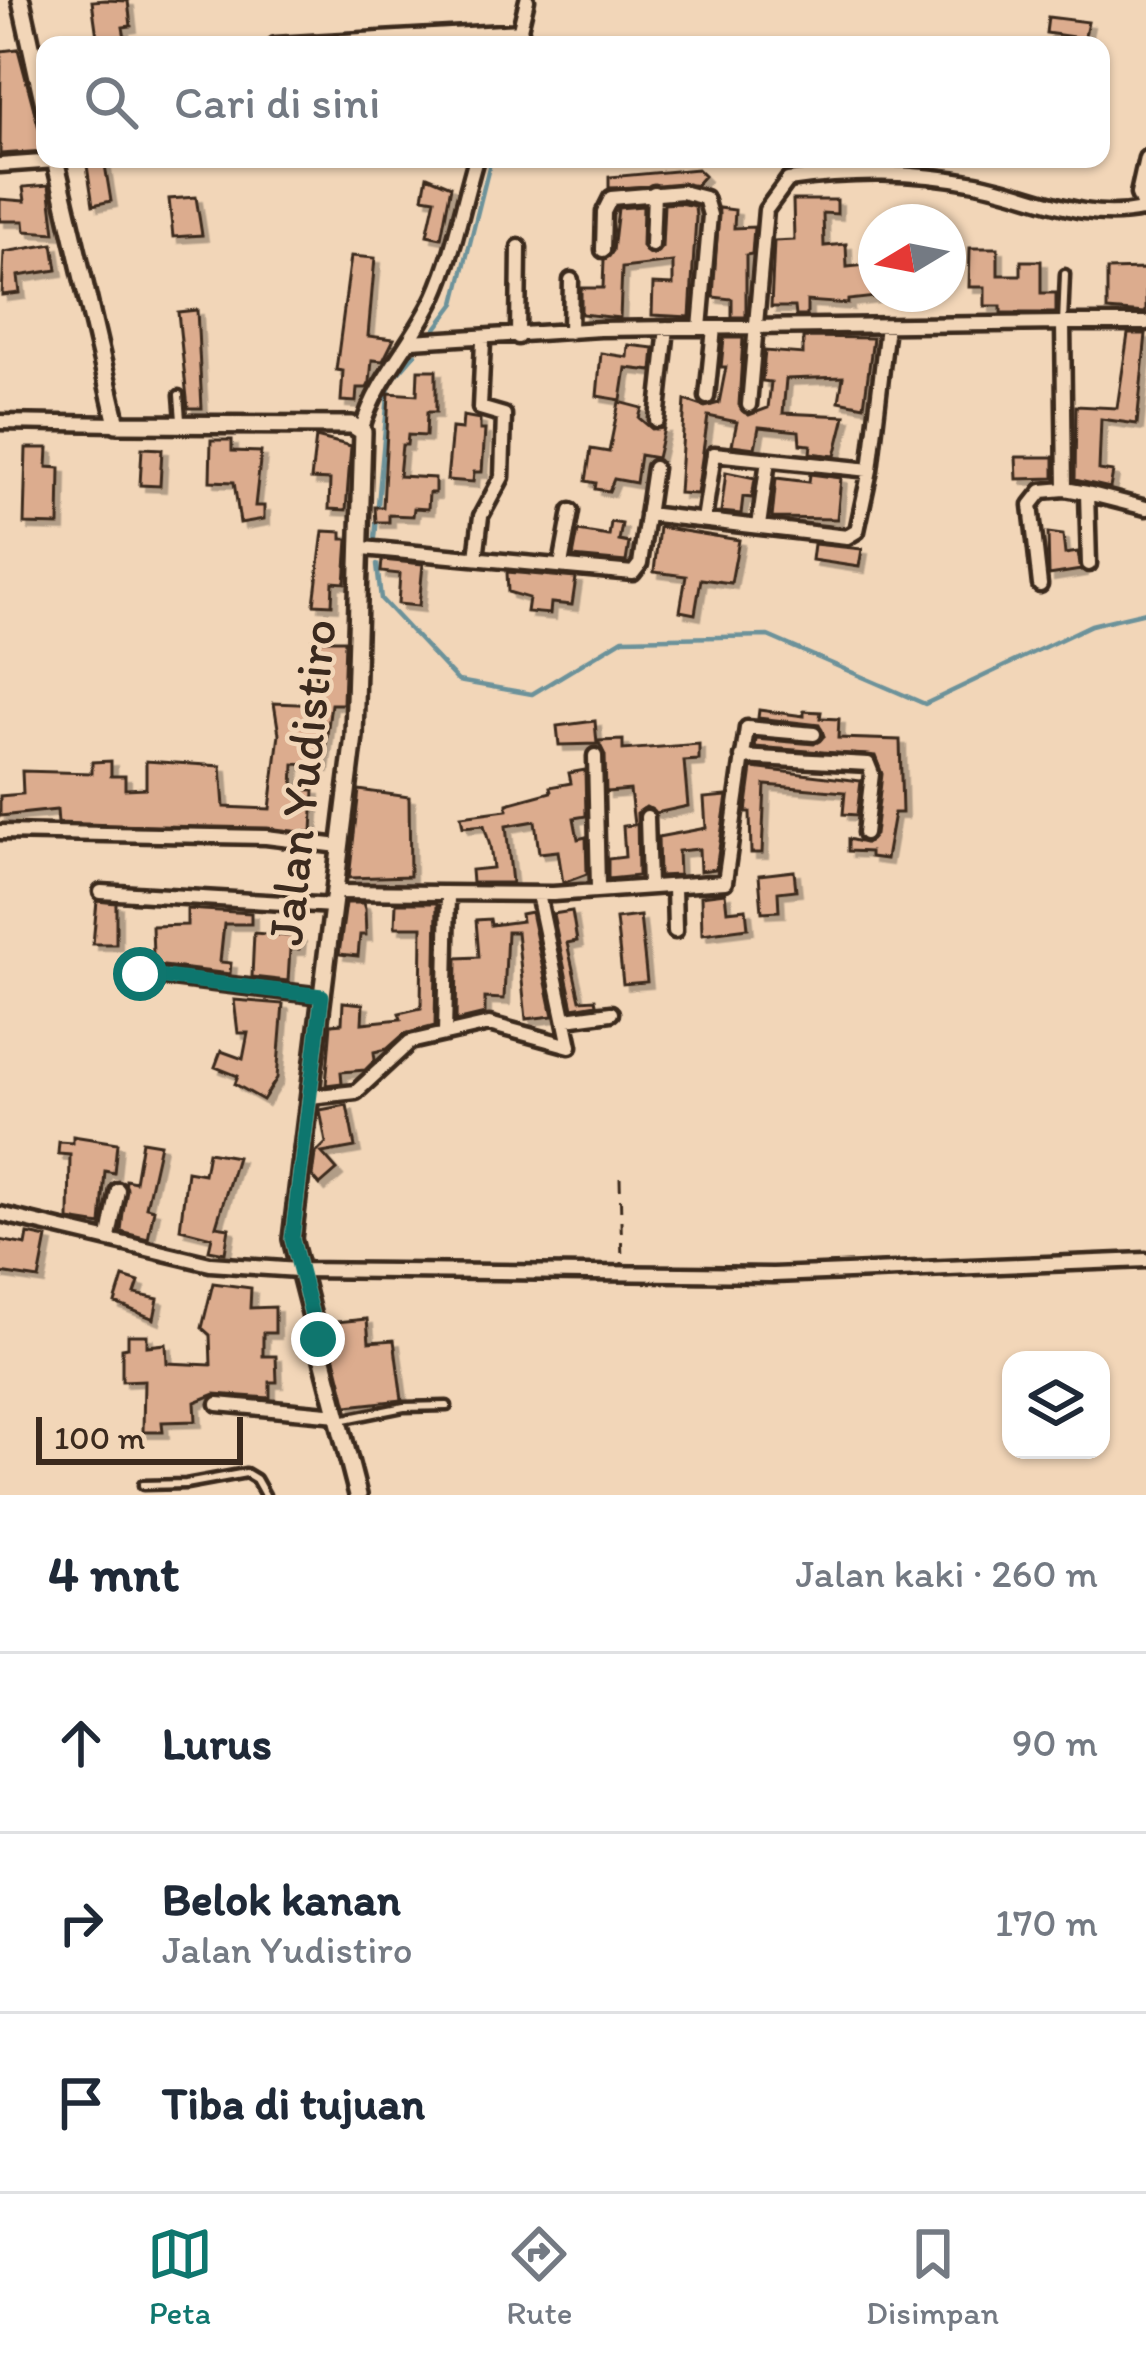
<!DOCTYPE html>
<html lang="id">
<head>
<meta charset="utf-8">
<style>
	:root { --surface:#fff; --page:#f6f6f7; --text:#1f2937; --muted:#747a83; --line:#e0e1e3; --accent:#0f766e }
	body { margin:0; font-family:Itim,sans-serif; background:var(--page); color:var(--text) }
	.controls { position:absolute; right:36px; bottom:36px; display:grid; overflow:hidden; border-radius:24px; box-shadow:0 3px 9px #0004 }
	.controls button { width:108px; height:108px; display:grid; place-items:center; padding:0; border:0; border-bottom:3px solid var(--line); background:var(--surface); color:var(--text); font:60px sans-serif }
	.compass { position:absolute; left:858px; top:204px; width:108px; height:108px; border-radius:50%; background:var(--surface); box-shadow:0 3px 9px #0004; rotate:260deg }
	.scale { position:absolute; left:36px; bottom:30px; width:207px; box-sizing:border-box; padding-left:12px; border:6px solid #3b2a1e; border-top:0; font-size:33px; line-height:42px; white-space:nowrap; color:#3b2a1e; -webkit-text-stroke:9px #f2d6b8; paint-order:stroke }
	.stop { position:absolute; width:36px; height:36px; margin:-27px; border:9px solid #0f766e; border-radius:50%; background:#fff }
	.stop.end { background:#0f766e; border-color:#fff; box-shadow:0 3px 12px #0008 }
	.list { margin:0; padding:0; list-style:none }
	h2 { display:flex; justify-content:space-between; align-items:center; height:156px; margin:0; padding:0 48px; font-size:51px }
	h2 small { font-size:39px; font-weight:400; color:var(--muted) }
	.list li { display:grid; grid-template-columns:78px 1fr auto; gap:36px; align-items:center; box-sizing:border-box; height:180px; padding:0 48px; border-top:3px solid var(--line) }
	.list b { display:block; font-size:45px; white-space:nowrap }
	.list p { margin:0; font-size:39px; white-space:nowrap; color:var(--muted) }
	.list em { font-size:39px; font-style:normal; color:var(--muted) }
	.icon { flex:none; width:66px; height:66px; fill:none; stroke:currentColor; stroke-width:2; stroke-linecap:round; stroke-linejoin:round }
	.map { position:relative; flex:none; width:1146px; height:1495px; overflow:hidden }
	.search { position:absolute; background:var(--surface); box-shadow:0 3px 9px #0004; left:36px; right:36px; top:36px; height:132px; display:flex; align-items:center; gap:30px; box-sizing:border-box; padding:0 42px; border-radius:24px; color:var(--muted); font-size:45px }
	.sheet { height:696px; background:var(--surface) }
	nav { display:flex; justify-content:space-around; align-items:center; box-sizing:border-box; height:168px; border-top:3px solid var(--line); background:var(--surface); font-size:33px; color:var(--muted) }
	nav a { display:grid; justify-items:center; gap:6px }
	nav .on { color:var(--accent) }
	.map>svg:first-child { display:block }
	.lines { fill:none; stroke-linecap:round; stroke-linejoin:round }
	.stream { stroke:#6c929a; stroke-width:4.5 }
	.building { fill:#dcac8e; stroke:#3b2a1e; stroke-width:3; filter:url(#shadow) }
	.service-casing { stroke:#3b2a1e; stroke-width:15 }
	.minor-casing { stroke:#3b2a1e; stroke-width:21 }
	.tertiary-casing { stroke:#3b2a1e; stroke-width:24 }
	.path { stroke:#3b2a1e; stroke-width:3; stroke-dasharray:12 9; stroke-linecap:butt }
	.service { stroke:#f2d6b8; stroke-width:6 }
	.minor { stroke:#f2d6b8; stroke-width:12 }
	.tertiary { stroke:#f2d6b8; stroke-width:15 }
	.route { stroke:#0f766e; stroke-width:15 }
	.labels { text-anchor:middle; stroke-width:9; stroke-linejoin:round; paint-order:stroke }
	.street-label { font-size:51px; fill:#3b2a1e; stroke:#f2d6b8 }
</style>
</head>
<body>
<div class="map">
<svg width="1146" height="1495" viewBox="0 0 1146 1495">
	<defs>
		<filter id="shadow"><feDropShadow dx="5.5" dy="5.5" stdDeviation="0" flood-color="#0004"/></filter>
	</defs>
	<rect width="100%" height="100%" fill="#f2d6b8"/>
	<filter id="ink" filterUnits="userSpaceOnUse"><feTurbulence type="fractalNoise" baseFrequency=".00833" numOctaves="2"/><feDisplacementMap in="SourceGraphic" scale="24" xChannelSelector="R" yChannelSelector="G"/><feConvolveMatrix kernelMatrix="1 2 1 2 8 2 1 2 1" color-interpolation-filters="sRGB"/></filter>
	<g filter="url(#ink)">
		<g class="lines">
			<path class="stream" d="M434,331L455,303L491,159
				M375,538L389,384L415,354
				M377,564L381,599L458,681L532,694L623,639L768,636L925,704L1091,625L1146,612"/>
		</g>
		<path class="building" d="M105,0L128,1L131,26L123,27L125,38L98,44L92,1Z
			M1048,17L1088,22L1083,45H1073L1074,37L1046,33Z
			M18,49L45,151L0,154L1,51Z
			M86,159H104L111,201L93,205Z
			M697,169L704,176L696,185L609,188V177Z
			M427,176L451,186L441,238L427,235L435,199L423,197Z
			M49,185L55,233L25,231L24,221H0V199L25,201L23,187Z
			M196,197L202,235L173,237L169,199Z
			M793,200H837V214L823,213L824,246L846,244L847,267L876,264V297L848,300V304L807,301V316H796L795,307H771L774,241L794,240Z
			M679,203L695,206L696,217L690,317L652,315L653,284L673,285V262L622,268L620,318L581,314V288H603L604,260L613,251L618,208L643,206L642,246L653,255L662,247L664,204Z
			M719,208L735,210L734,228L754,227L752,254L746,255V317H732V299L713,297Z
			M53,244L57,270L18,276L20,293L2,295L4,252Z
			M970,248H998V275H1021V261H1041V293H1056V313H1001V306H985V287H969Z
			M351,256L375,258L368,336L394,339L383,361L372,360L370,382L367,388H357L356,402L341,401L343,371L336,370Z
			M1146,269V313L1107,310V270Z
			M197,310L202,408H188L178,312Z
			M1128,334H1146L1137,424L1101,419L1099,470L1113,472L1110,488L1075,480L1076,406L1117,408Z
			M803,337L873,338L864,406L839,401L843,377L786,379L783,413L845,416L835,456L810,453L811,445L800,444L799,431L759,427L755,448L732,445L737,422L708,416L697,494L679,493L685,400L705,407L719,403L726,367H721L724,338H743L739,405L749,415L768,408L771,382L762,381L765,351L803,354Z
			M628,345L654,348L652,371L626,368L621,400L597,396L601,353L627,357Z
			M418,370H436V412H427L426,436L408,435L407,445H402L399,476L435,478V493H429L428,509L414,508L413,516L389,515V522H376L375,507H383L389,393L417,395Z
			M619,402L642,408L639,418L652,429L664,428L657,458L640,455L636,483L614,479L609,491L595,489L596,483L586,481L591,449L609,452Z
			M463,416L480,419V430H485L482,472H474L473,482L447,480L452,428L462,429Z
			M316,437L351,446L346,510L329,509L330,480L311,479Z
			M211,440H232V451L261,452L255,506H264V519L240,523L234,482L210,481Z
			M26,448H48L47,467L60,468L59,525L24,524Z
			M142,448L162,449L160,486L140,485Z
			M1016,457H1054V478L1017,479Z
			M726,472L755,478L752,498L743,497L741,514L721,512Z
			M810,474L841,478L837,519L772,518L776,478L809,482Z
			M611,522L622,524L619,541L629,543L626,562L573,557L578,531L609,536Z
			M659,527L739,540L731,583L701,579L695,614L680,611L686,576L654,572Z
			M323,531L342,532V539H348L345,583L333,582L332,605L314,604Z
			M1048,533L1063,535L1065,554L1078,552L1081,570L1049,575Z
			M814,544L862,549L859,567L812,560Z
			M382,560L423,564L419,606L398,604L400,574L381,572Z
			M507,572L576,578L572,605L551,603L550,614L527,612L529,598L508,592Z
			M313,640H345L343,704H331L323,766L294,764L293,789L314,790L312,832L58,823L57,810L0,816V796L23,794L22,771L92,773V762L111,761V776H125V789L146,788V761L221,766L224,807L270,809L279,734L274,703L319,705Z
			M759,710L804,716V711L821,712L820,718L839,719L838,738L900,740L902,813H894L886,859L870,857V852L848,851V839L865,843L875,835L882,774L875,756L755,747L756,739L814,744L824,736L819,725L758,718Z
			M595,721L597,744L559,745L557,726Z
			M623,740V750L699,744V760L684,761L688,806L656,813L646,807L637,813L638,876L608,879V859L625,857L623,826L634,825L630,790L606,792L605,755L598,741Z
			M752,768L861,781L857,815L843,814L845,792L765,785L762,853H751L750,812H746Z
			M585,770L586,816L574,818L578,839L586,837L587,874L563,883L558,851L539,853L535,821L506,826L512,883H472L471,870L493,868L490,846L484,825L463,827L461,816L507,810V804L551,792L550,787L571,783L569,773Z
			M359,790L409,797L410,876L349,878Z
			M727,796L716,869L700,871L699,849L678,851L679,875L659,876L658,837L706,828L704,798Z
			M794,871L796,890L778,892L779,911L762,912L759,875Z
			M725,893L727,911L746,909L748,928L702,934L701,896Z
			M97,901L116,903V944H93Z
			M346,903H363L365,909L366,935H360L358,956L339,954Z
			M396,903H437L435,1026L404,1034L387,1049L374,1052L375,1060L365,1070L341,1072L342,1083L326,1085L331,1024L342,1023L343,1002L363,1004L362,1023L401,1019L399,1013L421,1008L422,927H395Z
			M187,909L251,913V924H224L220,962L231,963L230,974L147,964V956H153L152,926L187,925Z
			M572,911L577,941L567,943L580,1000L595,999L596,1004L573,1008L553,914Z
			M531,912L553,1016L526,1019L517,932H507L504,999L485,998V1014L456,1021L457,958L479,957L476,920L490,919L491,925L522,921L521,914Z
			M640,916L647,982L623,984L616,919Z
			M254,933L300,937L299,949H290L288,981L252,977Z
			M234,1000L283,1004L277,1078L263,1100L235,1084L238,1076L215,1067L221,1051L243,1059L248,1033H238Z
			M347,1105L355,1147L322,1153L337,1170L320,1185L312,1176L315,1154L326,1143L320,1110Z
			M73,1136L117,1143L114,1173L105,1171L101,1225L69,1220L70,1155L58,1154L59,1142L73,1143Z
			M142,1141L160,1144L146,1207L154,1209L148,1239L121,1232L126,1180L135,1182Z
			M208,1152L237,1157L216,1226L229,1228L225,1253L209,1250L212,1237L180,1229L187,1171L204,1174Z
			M28,1234L47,1238L39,1279L0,1273V1240L26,1245Z
			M123,1277L139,1282L135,1294L158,1299L154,1319L115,1303Z
			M213,1283L251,1288L250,1308L275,1307V1333H263V1356H276L277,1382H270V1398L215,1394L195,1402L196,1421L162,1422L163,1432H143L144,1380L122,1381V1348L128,1347V1335H147V1346L166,1344L167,1363L211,1365L210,1335L202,1328Z
			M367,1319L369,1342L394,1340L402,1400L347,1406L326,1323Z"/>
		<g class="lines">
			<g class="service-casing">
				<path id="service" d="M1063,323L1065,274
					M179,395L181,420
					M340,1420L404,1407L447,1406
					M143,1485L186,1484L246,1473L256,1479L265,1495"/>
			</g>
			<g class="minor-casing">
				<path id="minor" d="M275,45L521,31
					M516,45L527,0
					M0,165L56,161
					M1145,211L1138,194L1146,158
					M652,245L654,193
					M603,250L604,212L611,198L682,192L705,198L710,215L700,328
					M1063,323H1146
					M570,332L571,280
					M518,337L519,247
					M412,341L600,329L1063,323L1065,489L1087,493L1089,564
					M707,397L714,328
					M749,405L766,210L788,180C853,171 912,171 976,183C1034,194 1082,223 1142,210
					M657,420L667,328
					M0,422L117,424
					M362,428C377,378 413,343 435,296C454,254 463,203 476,159
					M1087,493L1146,508
					M647,514L847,537L857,531L870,470L887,326
					M704,520L714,454L870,470
					M759,526L768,460
					M363,548L633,573L640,564L654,468
					M476,558L481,516L502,477L504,415L480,408L483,341
					M561,565L571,511
					M1040,585L1031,505L1042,491L1065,489
					M595,756L598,887
					M742,757L868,764L872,774L865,833
					M647,817L649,886
					M0,832L266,837L339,846
					M674,887L675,931
					M101,892L334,906
					M336,892L553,894L725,882L747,728L814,734
					M140,974L322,996
					M566,1019L611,1013
					M445,1034L448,894
					M310,1097L356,1092L410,1042L489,1024L570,1046L538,894
					M0,1214L210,1264L298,1270L773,1275L1146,1260
					M109,1237L118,1190
					M218,1404L338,1415"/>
			</g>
			<g class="tertiary-casing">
				<path id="tertiary" d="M21,0L45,109
					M55,159L117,424L352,425L363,432L354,736L292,1239L358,1495"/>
			</g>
			<path class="path" d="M620,1178L622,1263"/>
			<use href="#service" class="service"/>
			<use href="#minor" class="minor"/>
			<use href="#tertiary" class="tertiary"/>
		</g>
	</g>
	<g class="lines" filter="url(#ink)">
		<path class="route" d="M140,974L322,996L292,1239L318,1339"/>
	</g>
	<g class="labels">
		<g class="street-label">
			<text transform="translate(301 782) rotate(-84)" y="18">Jalan Yudistiro</text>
		</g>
	</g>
</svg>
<div class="controls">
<button><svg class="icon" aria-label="layers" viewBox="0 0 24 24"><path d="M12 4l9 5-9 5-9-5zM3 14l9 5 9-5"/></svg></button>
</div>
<svg class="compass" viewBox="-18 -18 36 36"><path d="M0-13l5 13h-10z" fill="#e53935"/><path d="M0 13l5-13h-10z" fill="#747a83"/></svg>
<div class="scale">100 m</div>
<div class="stop" style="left:140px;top:974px"></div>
<div class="stop end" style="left:318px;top:1339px"></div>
<div class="search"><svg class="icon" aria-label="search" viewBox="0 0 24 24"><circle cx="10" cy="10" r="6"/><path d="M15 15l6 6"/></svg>Cari di sini</div>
</div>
<section class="sheet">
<h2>4 mnt<small>Jalan kaki · 260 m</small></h2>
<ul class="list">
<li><svg class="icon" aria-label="ahead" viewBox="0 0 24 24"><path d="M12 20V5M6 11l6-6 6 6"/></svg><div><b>Lurus</b></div><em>90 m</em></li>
<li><svg class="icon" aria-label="right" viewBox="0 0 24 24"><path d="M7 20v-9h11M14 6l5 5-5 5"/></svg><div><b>Belok kanan</b><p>Jalan Yudistiro</p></div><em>170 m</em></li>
<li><svg class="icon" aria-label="arrive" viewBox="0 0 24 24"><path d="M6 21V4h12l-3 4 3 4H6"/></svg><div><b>Tiba di tujuan</b></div></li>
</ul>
</section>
<nav>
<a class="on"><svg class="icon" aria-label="map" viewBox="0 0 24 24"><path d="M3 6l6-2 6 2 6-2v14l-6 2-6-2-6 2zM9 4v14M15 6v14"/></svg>Peta</a>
<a><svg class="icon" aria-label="directions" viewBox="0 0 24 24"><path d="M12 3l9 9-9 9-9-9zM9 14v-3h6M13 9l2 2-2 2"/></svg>Rute</a>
<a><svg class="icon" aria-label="saved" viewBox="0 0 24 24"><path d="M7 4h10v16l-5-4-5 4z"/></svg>Disimpan</a>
</nav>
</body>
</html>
